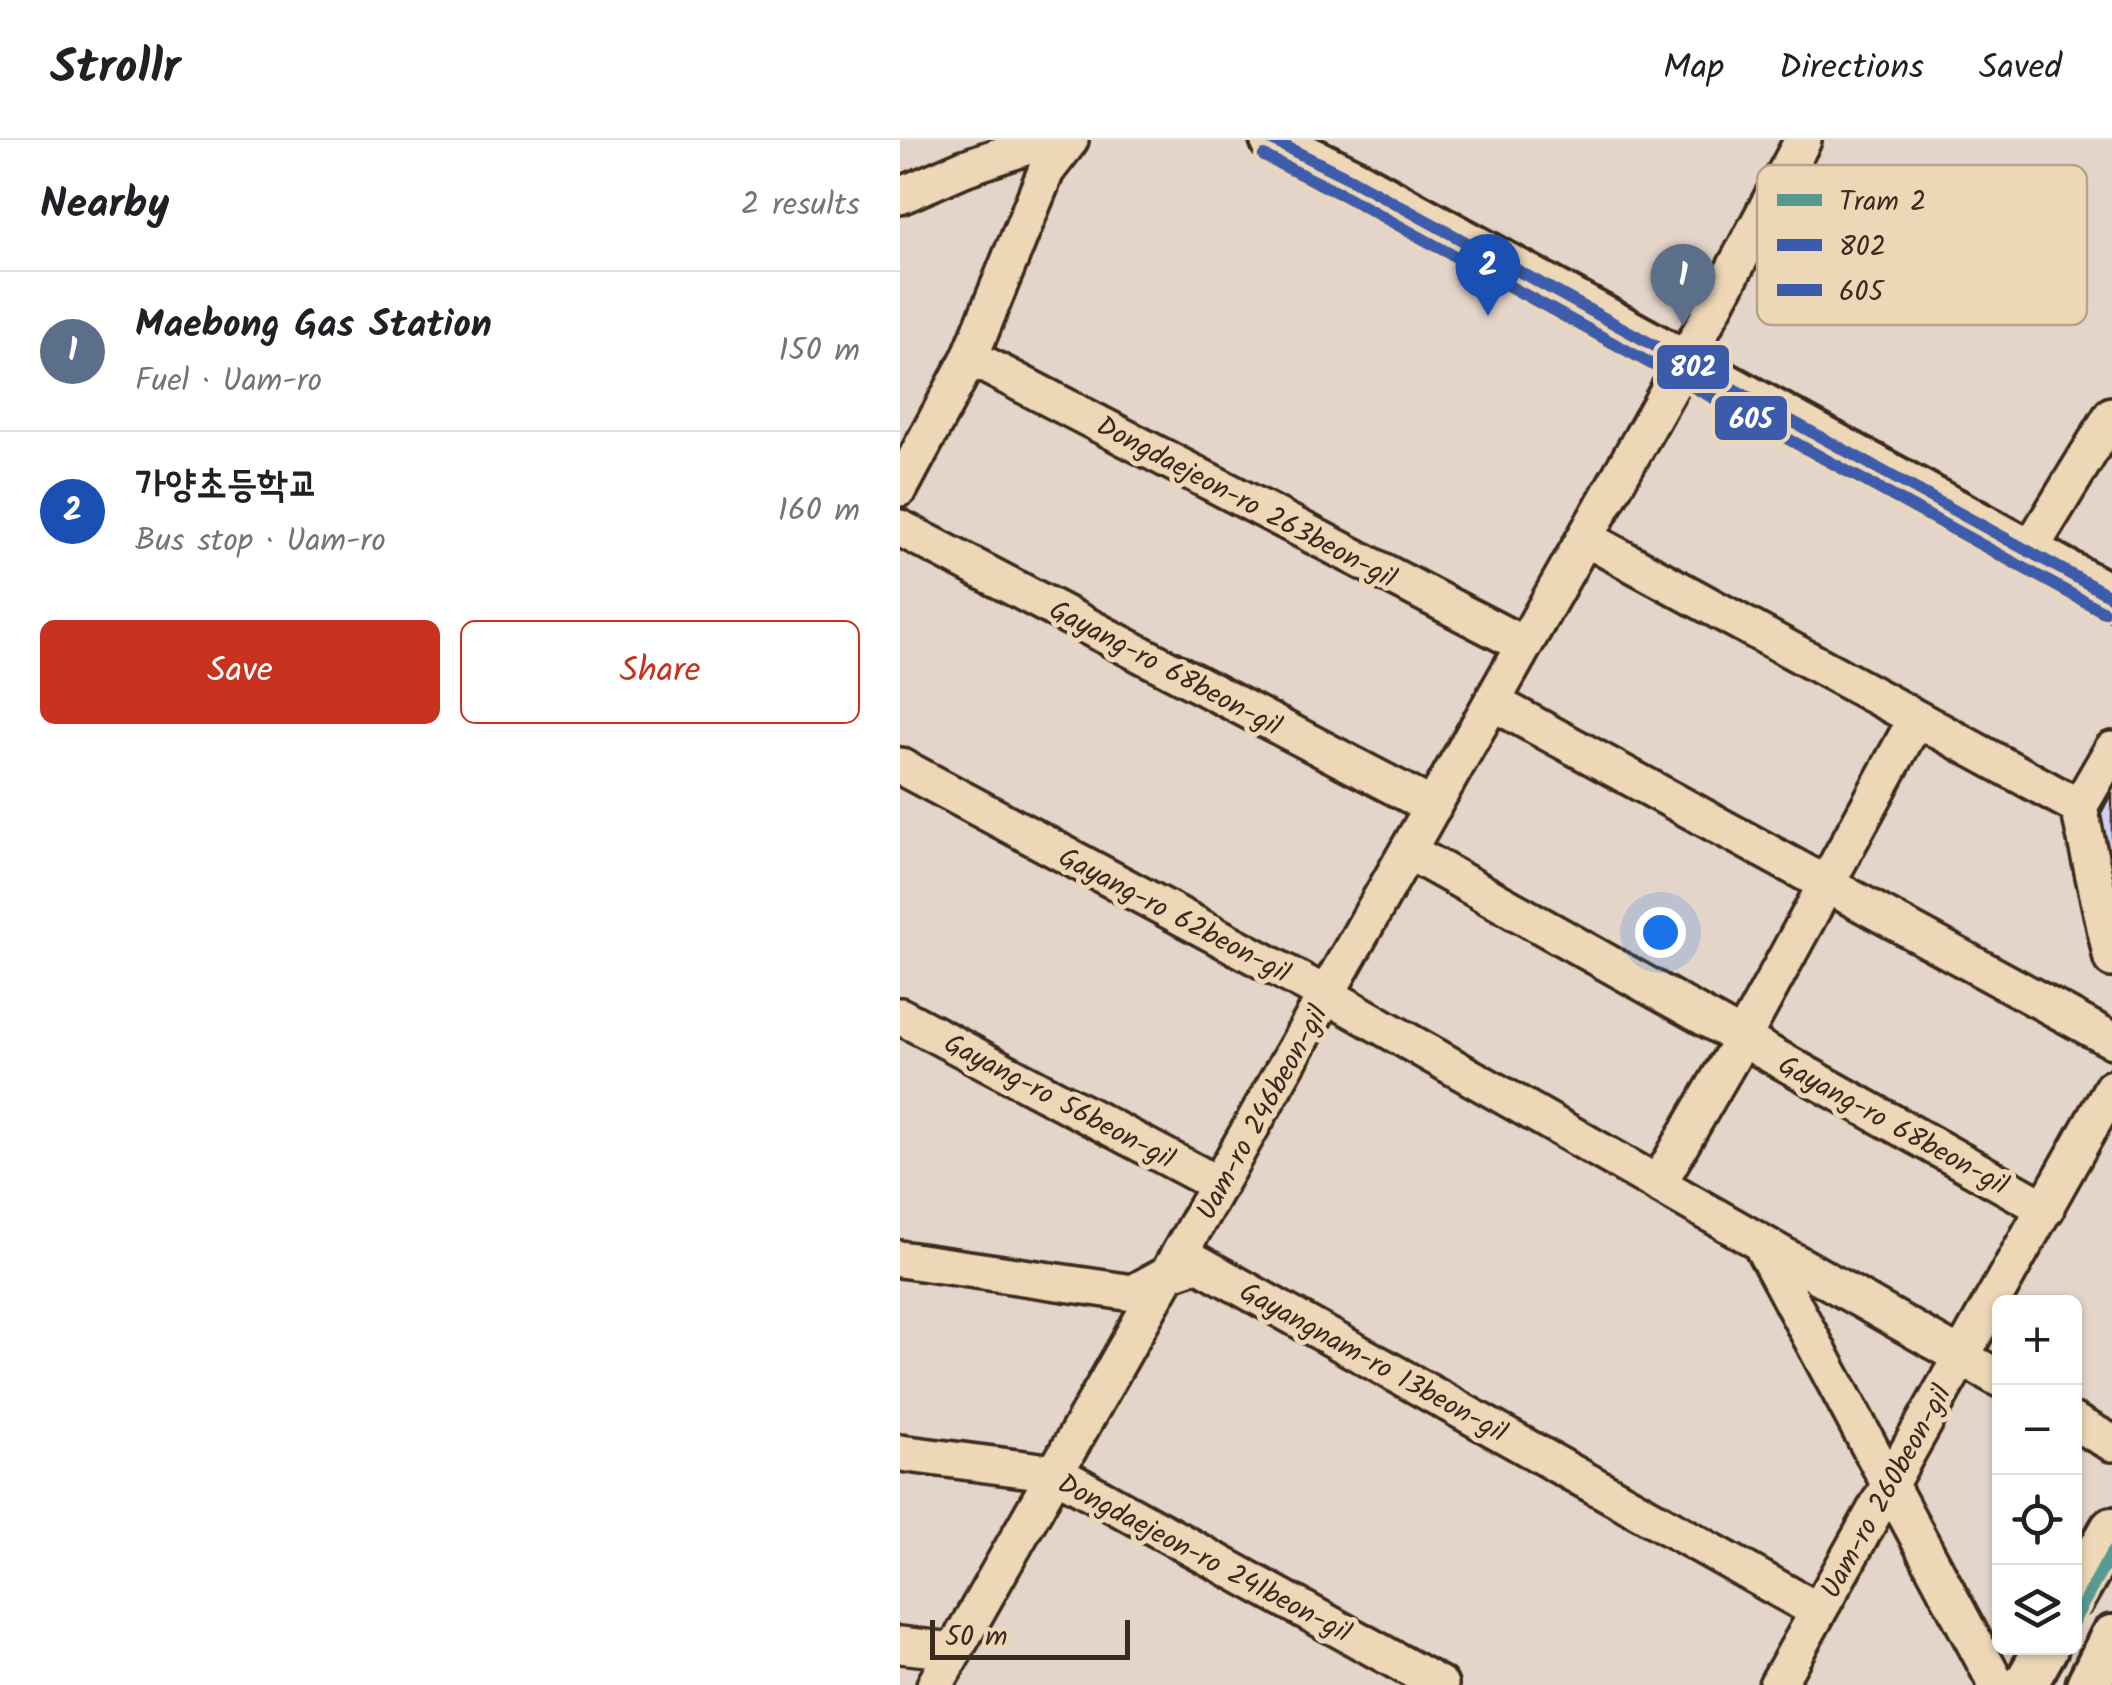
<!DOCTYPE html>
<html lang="en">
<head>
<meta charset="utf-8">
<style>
	:root { --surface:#fff; --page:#f6f6f6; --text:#202124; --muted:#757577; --line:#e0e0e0; --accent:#c8321e }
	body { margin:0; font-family:Kalam,"Poor Story",sans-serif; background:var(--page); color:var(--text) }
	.controls { position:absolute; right:30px; bottom:30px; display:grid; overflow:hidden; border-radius:15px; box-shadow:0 2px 8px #0004 }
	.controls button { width:90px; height:90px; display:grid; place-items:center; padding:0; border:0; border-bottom:2px solid var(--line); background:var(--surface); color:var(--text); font:50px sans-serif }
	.scale { position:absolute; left:30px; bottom:25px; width:200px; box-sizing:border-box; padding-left:10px; border:5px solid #3b2a1e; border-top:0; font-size:28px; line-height:35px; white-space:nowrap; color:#3b2a1e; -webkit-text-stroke:8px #edd7b6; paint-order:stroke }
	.you { position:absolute; left:760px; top:792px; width:35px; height:35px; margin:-25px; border:8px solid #fff; border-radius:50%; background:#1a73e8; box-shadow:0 0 0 15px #1a73e833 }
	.badge { display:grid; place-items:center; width:65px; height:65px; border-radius:50%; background:var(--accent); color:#fff; font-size:32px; font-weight:700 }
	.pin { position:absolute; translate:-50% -82px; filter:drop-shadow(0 2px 5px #0008) }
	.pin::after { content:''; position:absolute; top:52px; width:35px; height:30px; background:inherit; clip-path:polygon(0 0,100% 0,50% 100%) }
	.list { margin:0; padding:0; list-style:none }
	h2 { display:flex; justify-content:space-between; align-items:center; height:130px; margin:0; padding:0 40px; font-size:42px }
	h2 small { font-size:32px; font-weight:400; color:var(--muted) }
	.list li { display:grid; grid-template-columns:65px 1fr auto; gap:30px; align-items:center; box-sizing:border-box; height:160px; padding:0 40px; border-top:2px solid var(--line) }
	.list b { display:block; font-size:38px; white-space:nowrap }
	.list p { margin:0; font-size:32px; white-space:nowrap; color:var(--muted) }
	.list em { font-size:32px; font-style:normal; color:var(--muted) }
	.actions { display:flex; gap:20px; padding:30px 40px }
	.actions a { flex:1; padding:22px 0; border:2px solid var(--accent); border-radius:15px; text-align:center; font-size:35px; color:var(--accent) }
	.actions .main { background:var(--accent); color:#fff }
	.icon { flex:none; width:55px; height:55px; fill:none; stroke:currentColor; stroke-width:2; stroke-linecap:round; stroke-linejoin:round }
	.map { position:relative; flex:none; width:1212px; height:1545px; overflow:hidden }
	header { display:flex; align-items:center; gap:60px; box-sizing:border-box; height:140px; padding:0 50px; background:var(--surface); border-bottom:2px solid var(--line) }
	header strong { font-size:48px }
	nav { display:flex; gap:55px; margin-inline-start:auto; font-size:35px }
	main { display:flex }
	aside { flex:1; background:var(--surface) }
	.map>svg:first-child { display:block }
	.building { fill:#cfd0f9; stroke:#3b2a1e; stroke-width:2.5 }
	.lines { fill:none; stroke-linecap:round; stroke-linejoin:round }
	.minor-casing { stroke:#3b2a1e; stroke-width:42 }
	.major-casing { stroke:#3b2a1e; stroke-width:50 }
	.minor { stroke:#edd7b6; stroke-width:35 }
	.major { stroke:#edd7b6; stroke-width:42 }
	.bus-1-casing { stroke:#edd7b6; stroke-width:20 }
	.bus-2-casing { stroke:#edd7b6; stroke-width:20 }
	.bus-1 { stroke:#3d5bab; stroke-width:12 }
	.bus-2 { stroke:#3d5bab; stroke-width:12 }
	.tram-1-casing { stroke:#edd7b6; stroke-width:20 }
	.tram-1 { stroke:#569a92; stroke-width:12 }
	.labels { text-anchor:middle; stroke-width:10; stroke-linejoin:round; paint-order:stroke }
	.street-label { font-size:28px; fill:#3b2a1e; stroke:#edd7b6 }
	.key { fill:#edd7b6; stroke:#b8a388; stroke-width:2.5 }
	.key-label { font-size:28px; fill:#3b2a1e }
	.line-badge { stroke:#edd7b6; stroke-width:4 }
	.badge-label { font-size:28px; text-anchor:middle; font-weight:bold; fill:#fff }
</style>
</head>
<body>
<header>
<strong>Strollr</strong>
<nav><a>Map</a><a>Directions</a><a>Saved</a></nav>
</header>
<main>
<aside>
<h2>Nearby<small>2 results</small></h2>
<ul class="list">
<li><span class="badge" style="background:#5c6f8a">1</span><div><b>Maebong Gas Station</b><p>Fuel · Uam-ro</p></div><em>150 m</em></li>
<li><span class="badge" style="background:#1a4fb4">2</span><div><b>가양초등학교</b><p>Bus stop · Uam-ro</p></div><em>160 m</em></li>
</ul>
<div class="actions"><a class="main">Save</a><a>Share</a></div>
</aside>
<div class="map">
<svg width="1212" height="1545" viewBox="0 0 1212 1545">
	<rect width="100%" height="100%" fill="#e4d5ca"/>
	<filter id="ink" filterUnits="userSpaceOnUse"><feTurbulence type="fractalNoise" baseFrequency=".01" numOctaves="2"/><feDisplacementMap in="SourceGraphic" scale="20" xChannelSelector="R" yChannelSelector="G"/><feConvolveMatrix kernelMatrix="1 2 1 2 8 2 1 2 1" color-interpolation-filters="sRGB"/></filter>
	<g filter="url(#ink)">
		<path class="building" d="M1212,652V748L1199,677Z"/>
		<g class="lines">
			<g class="minor-casing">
				<path id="minor" d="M0,56L64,28L146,0
					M70,217L624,505
					M0,348L70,217L146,31L170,0
					M0,388L533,667
					M685,398L1179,667
					M1129,411L1212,275
					M592,562L1212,900
					M1212,610L1179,667L1212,819
					M0,626L427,855L1100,1239
					M508,711L1146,1069
					M0,876L319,1045
					M758,1044L842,899L1016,579
					M861,1104L1097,1545
					M0,1119L233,1153L269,1133L298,1123L918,1471
					M1174,1282L1212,1303
					M0,1313L156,1333L540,1545
					M0,1505L54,1511
					M35,1545L784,223L903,0
					M877,1545L1212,948"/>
			</g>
			<g class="major-casing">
				<path id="major" d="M372,0L451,39L1212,457
					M1174,1456L1212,1389
					M1125,1545L1146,1508
					M1188,1545L1212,1497"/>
			</g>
			<use href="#minor" class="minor"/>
			<use href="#major" class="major"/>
			<g class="bus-1-casing">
				<path id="bus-1" d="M372,0L451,39L1212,457"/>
			</g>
			<g class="bus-2-casing">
				<path id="bus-2" d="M364,16L443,55L1204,472"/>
			</g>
			<use href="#bus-1" class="bus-1"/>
			<use href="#bus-2" class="bus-2"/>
			<g class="tram-1-casing">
				<path id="tram-1" d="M1174,1480L1212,1412"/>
			</g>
			<use href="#tram-1" class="tram-1"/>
		</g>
	</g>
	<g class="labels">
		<g class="street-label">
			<text transform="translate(347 361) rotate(28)" y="10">Dongdaejeon-ro 263beon-gil</text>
			<text transform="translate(266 527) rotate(28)" y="10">Gayang-ro 68beon-gil</text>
			<text transform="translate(275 774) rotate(28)" y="10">Gayang-ro 62beon-gil</text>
			<text transform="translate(160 960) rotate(28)" y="10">Gayang-ro 56beon-gil</text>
			<text transform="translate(361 972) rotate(-61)" y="10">Uam-ro 246beon-gil</text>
			<text transform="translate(994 984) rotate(29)" y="10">Gayang-ro 68beon-gil</text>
			<text transform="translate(474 1221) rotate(29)" y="10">Gayangnam-ro 13beon-gil</text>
			<text transform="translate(985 1351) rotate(-61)" y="10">Uam-ro 260beon-gil</text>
			<text transform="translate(305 1417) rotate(28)" y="10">Dongdaejeon-ro 241beon-gil</text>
		</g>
	</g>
	<rect x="857" y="25" width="330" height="160" rx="15" class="key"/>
	<rect x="877" y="54" width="45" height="12" fill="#569a92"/>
	<rect x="877" y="99" width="45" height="12" fill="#3d5bab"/>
	<rect x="877" y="144" width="45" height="12" fill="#3d5bab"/>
	<g class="key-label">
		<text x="939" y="70">Tram 2</text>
		<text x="939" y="115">802</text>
		<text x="939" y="160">605</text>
	</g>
	<g class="line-badge">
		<rect x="755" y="203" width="76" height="48" rx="10" fill="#3d5bab"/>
		<rect x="813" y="254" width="76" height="48" rx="10" fill="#3d5bab"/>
	</g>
	<g class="badge-label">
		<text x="793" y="236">802</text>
		<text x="851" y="288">605</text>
	</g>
</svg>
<div class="controls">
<button>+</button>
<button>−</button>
<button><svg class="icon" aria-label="locate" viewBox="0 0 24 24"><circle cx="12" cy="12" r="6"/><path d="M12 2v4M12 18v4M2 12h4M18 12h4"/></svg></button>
<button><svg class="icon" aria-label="layers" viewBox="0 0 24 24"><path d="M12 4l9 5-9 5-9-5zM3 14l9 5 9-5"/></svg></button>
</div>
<div class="scale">50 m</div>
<div class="you"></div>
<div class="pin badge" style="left:783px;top:186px;background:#5c6f8a">1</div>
<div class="pin badge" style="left:588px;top:176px;background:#1a4fb4">2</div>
</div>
</main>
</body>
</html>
